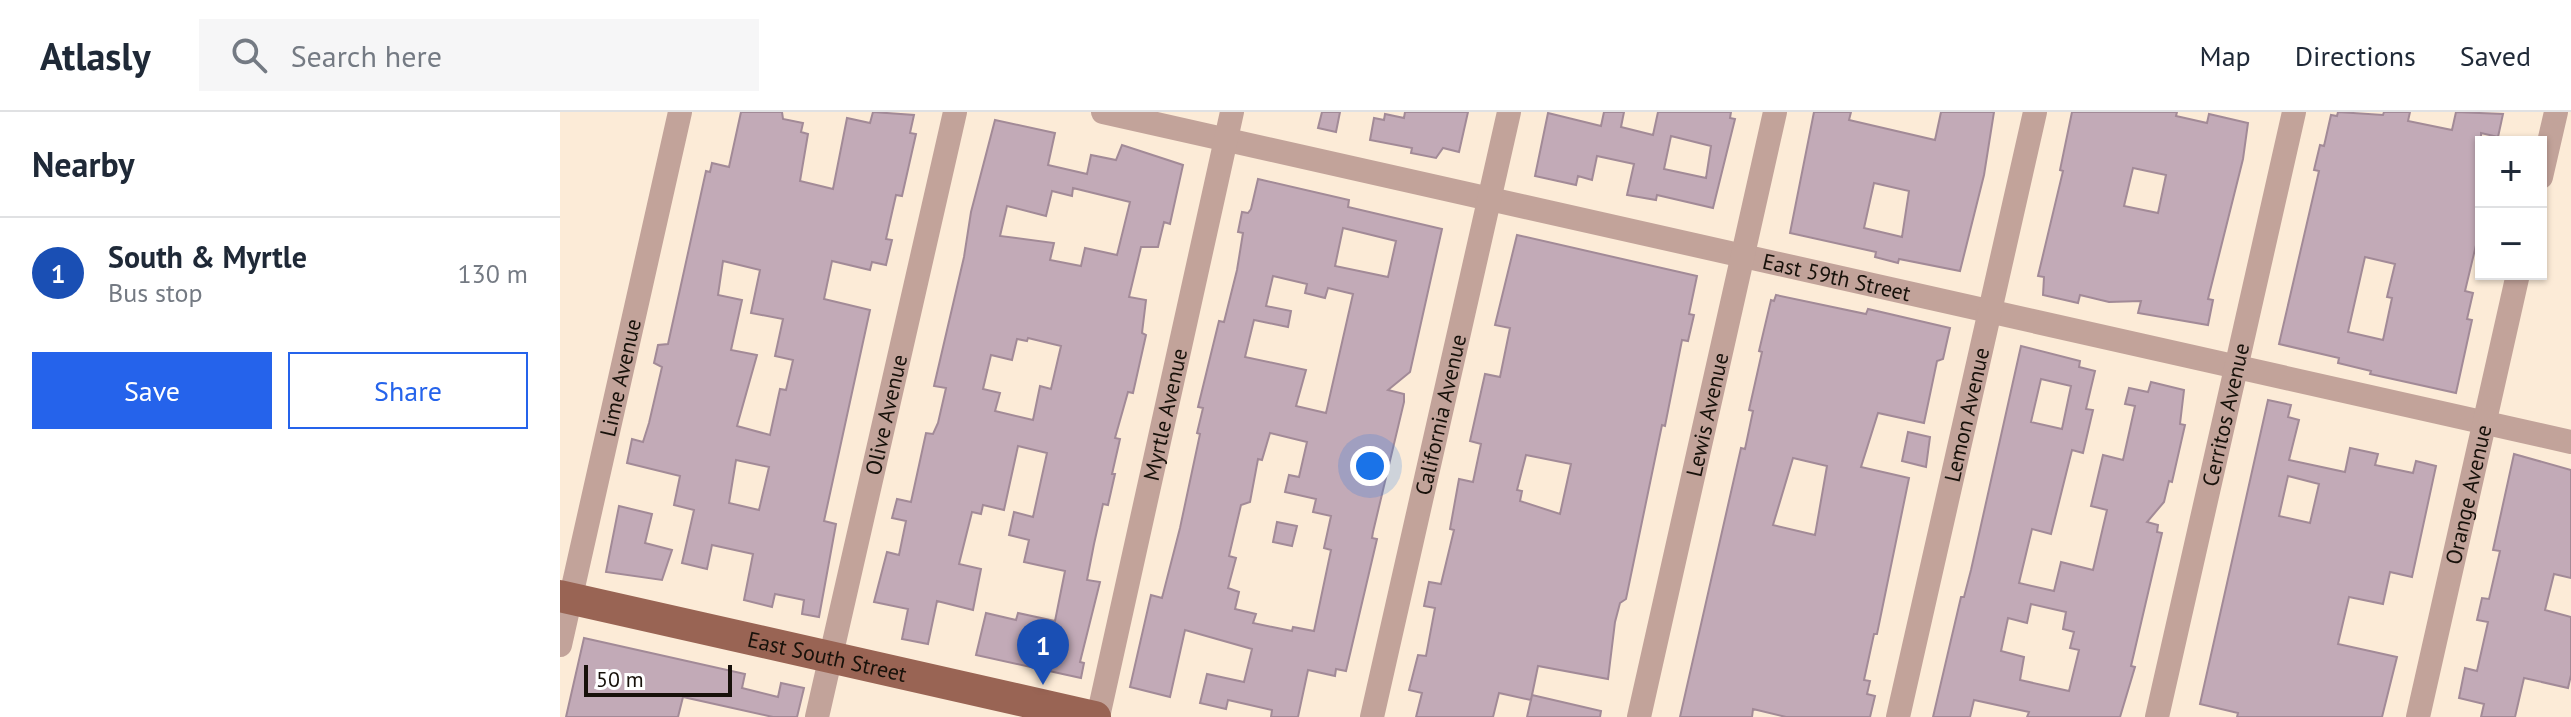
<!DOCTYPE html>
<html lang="en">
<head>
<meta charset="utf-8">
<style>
	:root { --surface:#fff; --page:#f6f6f7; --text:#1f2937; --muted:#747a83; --line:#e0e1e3; --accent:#2563eb }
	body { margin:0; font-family:"PT Sans",sans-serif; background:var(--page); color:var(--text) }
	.controls { position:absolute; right:24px; top:24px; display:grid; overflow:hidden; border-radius:0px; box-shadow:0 2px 6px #0004 }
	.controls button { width:72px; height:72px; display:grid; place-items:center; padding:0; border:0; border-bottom:2px solid var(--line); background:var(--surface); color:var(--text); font:40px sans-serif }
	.scale { position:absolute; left:24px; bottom:20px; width:148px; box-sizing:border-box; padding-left:8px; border:4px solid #17110a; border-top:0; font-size:22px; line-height:28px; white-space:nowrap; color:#17110a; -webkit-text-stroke:6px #fff; paint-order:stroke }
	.you { position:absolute; left:810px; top:354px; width:28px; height:28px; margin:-20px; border:6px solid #fff; border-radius:50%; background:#1a73e8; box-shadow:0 0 0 12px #1a73e833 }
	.badge { display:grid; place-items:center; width:52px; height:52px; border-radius:50%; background:var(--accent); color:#fff; font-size:26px; font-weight:700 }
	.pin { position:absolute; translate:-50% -66px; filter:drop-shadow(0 2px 4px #0008) }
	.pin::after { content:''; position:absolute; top:42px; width:28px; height:24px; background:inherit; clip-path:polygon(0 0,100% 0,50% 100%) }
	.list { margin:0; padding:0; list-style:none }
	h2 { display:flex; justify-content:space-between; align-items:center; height:104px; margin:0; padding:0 32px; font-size:34px }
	h2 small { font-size:26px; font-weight:400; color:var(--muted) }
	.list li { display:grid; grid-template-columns:52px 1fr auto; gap:24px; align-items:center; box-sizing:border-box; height:112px; padding:0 32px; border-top:2px solid var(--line) }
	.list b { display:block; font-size:30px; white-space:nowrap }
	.list p { margin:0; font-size:26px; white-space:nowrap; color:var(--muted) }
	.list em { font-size:26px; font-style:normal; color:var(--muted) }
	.actions { display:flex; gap:16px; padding:24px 32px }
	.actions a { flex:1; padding:18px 0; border:2px solid var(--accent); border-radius:0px; text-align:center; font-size:28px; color:var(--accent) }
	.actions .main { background:var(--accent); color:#fff }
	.icon { flex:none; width:44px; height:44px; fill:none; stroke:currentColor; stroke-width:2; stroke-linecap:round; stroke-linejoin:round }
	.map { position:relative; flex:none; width:2011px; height:605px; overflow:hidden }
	header { display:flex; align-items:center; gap:48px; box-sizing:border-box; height:112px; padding:0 40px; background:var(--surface); border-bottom:2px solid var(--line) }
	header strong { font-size:38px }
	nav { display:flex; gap:44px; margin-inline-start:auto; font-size:28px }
	.search { width:560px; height:72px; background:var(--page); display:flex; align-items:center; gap:20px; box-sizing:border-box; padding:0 28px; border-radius:0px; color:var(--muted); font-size:30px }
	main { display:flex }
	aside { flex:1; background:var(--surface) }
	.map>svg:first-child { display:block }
	.building { fill:#c2aab7; stroke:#a28a97; stroke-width:2; fill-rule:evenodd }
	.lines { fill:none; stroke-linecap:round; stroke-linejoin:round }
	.minor { stroke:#c2a39a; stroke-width:24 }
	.major { stroke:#996454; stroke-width:32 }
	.labels { text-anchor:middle; stroke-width:6; stroke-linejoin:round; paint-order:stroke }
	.street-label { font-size:22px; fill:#17110a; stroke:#fff }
</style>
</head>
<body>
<header>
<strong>Atlasly</strong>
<div class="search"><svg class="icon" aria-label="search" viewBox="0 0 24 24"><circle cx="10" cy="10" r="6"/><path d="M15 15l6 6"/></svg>Search here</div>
<nav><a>Map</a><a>Directions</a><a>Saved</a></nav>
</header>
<main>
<aside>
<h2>Nearby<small></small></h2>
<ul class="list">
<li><span class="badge" style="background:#1a4fb4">1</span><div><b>South &amp; Myrtle</b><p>Bus stop</p></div><em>130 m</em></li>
</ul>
<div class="actions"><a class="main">Save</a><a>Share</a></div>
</aside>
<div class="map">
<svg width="2011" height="605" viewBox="0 0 2011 605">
	<rect width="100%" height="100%" fill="#fcebd7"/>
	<path class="building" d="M181,0H222L223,7L243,11L241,20L248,22L240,69L273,77L287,6L310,11L313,0L354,3L350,21L356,22L342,84L336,83L326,127L332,128L326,153L312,150L310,158L272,149L264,187L310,198L264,409L276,412L259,505L242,502L244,488L215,482L212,495L184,488L193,442L152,433L147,457L122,451L134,398L114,393L120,364L67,351L72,327L83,330L89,311L102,255L94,251L98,233L108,232L146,59L150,60L152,51L169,55ZM163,149L200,158L191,201L223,207L215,244L233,248L226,278L220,277L210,323L177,314L197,243L171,238L182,188L158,183ZM176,348L209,355L199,398L169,391Z
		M762,0H780L776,20L758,16Z
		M845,0H908L899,40L883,36L876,46L851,41L852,36L810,28L814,6L824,8L825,2L844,6Z
		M1044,0H1064L1061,15L1093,23L1098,0H1171L1170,6L1175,7L1153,96L1097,83L1096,88L1067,83L1074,52L1037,44L1032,68L1018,64L1016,73L975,64L988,1L1041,14ZM1111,24L1151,34L1146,66L1104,57Z
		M1254,0H1291L1289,8L1375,28L1381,0H1434L1424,63L1400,159L1339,147L1338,151L1315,145L1316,140L1230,121ZM1314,71L1349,79L1342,125L1304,116Z
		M1512,0H1617L1616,4L1647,11L1649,2L1688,11L1683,47L1648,187L1653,188L1648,213L1578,201L1581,189L1549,190L1520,183L1518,191L1483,183L1484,165L1478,164L1503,59L1500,58ZM1573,56L1606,63L1598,101L1564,94Z
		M1778,0L1823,3L1824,0H1850L1848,9L1892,18L1896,0L1943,2L1938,25L1921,21V130L1917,129L1905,179L1913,181L1907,207L1912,208L1896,281L1810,262L1811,259L1778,251L1779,246L1719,232L1759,59L1754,58L1760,33L1764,34L1771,3L1777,4ZM1805,145L1835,152L1827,185L1832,186L1823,228L1788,220Z
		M435,8L495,21L488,53L527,62L531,43L556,48L562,33L623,53L610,112L604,110L598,135H581L569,185L586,188L582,221L586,223L573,281L568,280L555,326L560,327L552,362H555L548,393L543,392L534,432L527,468L540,470L520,550L524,551L521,566L416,543L426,501L456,508L458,501L495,509L505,459L464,450L469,428L449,423L454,400L473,405L487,341L458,334L444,398L423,393L421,402L412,400L399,452L421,457L413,498L377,489L368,532L342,527L348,497L314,490L327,440L339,443L346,409L332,406L337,387L351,390L366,321L373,322L378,311L386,276L374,274L404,145L411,100ZM513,76L570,90L557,143L525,136L521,154L490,148L494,131L440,124L447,94L486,104L492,79L512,84ZM468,226L501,234L491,277L480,274L473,308L435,299L440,281L423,277L431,243L452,248L457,227L467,229Z
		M698,67L789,88L788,95L882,117L850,260L828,278L844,282V290L813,420L812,426L817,427L786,559L776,557L775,564L748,558L738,605H711L712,598L668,588L666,597L640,591L647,562L684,570L692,537L625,518L610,585L570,575L591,483L602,486L620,416L640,322L637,321L643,296L638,295L659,209L664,210L677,158L683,121L678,120L682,100L688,101L691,97ZM783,116L836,129L828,165L775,154ZM713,164L747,172L745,181L765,186L768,176L793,182L766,301L736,294L746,258L685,245L694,208L728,215L731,199L706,194ZM710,321L747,330L739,365L729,363L725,380L756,387L753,400L771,404L764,436L771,438L754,519L733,515L732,519L693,511L696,502L675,497L679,480L668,476L676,446L669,444L681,393L690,390L698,347L702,348Z
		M957,123L1137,164L1129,202L1134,203L1128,229L1122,228L1105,314L1102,313L1066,487L1060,491L1055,510L1048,567L978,554L971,588L939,581L933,605H856L862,581L849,578L858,543L866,544L875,496L864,494L869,470L881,472L894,418L890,417L899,367L913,370L921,332L910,329L925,262L940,265L950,216L935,213ZM966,343L1011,352L1000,402L960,389L962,379L957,378Z
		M1216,183L1306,202L1308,197L1390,216L1383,247L1377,249L1364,311L1318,301L1301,355L1349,366L1317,522H1314L1304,568L1310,569L1307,582L1315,584L1310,605H1226L1193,597L1192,605H1120L1181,336L1185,337L1193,299L1189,298L1202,240L1199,239L1211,188L1214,189ZM1233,346L1267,354L1255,423L1213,413Z
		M1461,234L1520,249L1519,255L1535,259L1526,297L1533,298L1523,341L1512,338L1491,422L1472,417L1459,471L1494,479L1501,450L1533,458L1547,398L1531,394L1543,343L1563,348L1575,294L1565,292L1569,276L1588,280L1591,270L1624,278L1620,312L1625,313L1612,370L1609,369L1604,390L1587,410L1598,413L1597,420L1602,421L1571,554L1575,555L1560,605H1467L1469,600L1414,588L1410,605H1373L1401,485H1404L1411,458ZM1481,267L1511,274L1502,317L1471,310ZM1471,492L1506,500L1503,517L1514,520L1510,536L1519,538L1509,579L1460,568L1464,545L1441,539L1448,506L1467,511Z
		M1708,288L1731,293L1728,305L1739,308L1729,348L1785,360L1790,336L1818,342L1815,353L1853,361L1856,349L1876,354L1852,465L1830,460L1823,492L1789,485L1778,532L1837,545L1822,605H1677L1678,601L1640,592ZM1728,364L1759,372L1750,411L1719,404Z
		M1348,320L1370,325L1366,355L1342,349Z
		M1954,342L2011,358V466L1994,462L1985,498L2011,505V563L2008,576L1964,566L1955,605H1921L1924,592L1899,586L1905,556L1917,559L1928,510L1917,508L1922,486L1929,487L1940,439L1933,438Z
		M59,394L92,402L85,431L112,438L102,468L46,460Z
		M717,410L737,414L732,434L713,430Z
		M24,526L185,562L182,576L218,585L221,571L244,576L237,605H213L123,585L118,605H6Z
		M972,583L1041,599L1040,605H967Z"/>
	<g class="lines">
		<g class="minor">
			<path id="s1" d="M543,0L2011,330"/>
			<path d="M1981,65L1996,0"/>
			<path id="s2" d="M0,533L120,0"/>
			<path id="s3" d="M257,605L395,0"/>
			<path id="s4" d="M538,605L672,0"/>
			<path id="s5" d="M812,605L949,0"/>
			<path id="s6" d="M1079,605L1215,0"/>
			<path id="s7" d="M1338,605L1475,0"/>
			<path id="s8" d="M1597,605L1734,0"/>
			<path id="s9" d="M1858,605L1958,162"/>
		</g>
		<path class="major" id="s10" d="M0,484L535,605"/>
	</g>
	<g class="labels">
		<g class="street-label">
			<text dy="8" stroke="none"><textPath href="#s1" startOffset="752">East 59th Street</textPath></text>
			<text dy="8" stroke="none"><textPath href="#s2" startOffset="274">Lime Avenue</textPath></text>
			<text dy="8" stroke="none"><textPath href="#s3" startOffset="310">Olive Avenue</textPath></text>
			<text dy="8" stroke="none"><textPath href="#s4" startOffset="310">Myrtle Avenue</textPath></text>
			<text dy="8" stroke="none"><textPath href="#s5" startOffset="310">California Avenue</textPath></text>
			<text dy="8" stroke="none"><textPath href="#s6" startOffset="310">Lewis Avenue</textPath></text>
			<text dy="8" stroke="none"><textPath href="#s7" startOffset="310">Lemon Avenue</textPath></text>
			<text dy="8" stroke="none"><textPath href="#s8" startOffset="310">Cerritos Avenue</textPath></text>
			<text dy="8" stroke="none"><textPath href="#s9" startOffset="228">Orange Avenue</textPath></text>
			<text dy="8" stroke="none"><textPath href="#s10" startOffset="274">East South Street</textPath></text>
		</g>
	</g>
</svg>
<div class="controls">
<button>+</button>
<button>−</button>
</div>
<div class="scale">50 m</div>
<div class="you"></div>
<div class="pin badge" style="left:483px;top:573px;background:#1a4fb4">1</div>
</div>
</main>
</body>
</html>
